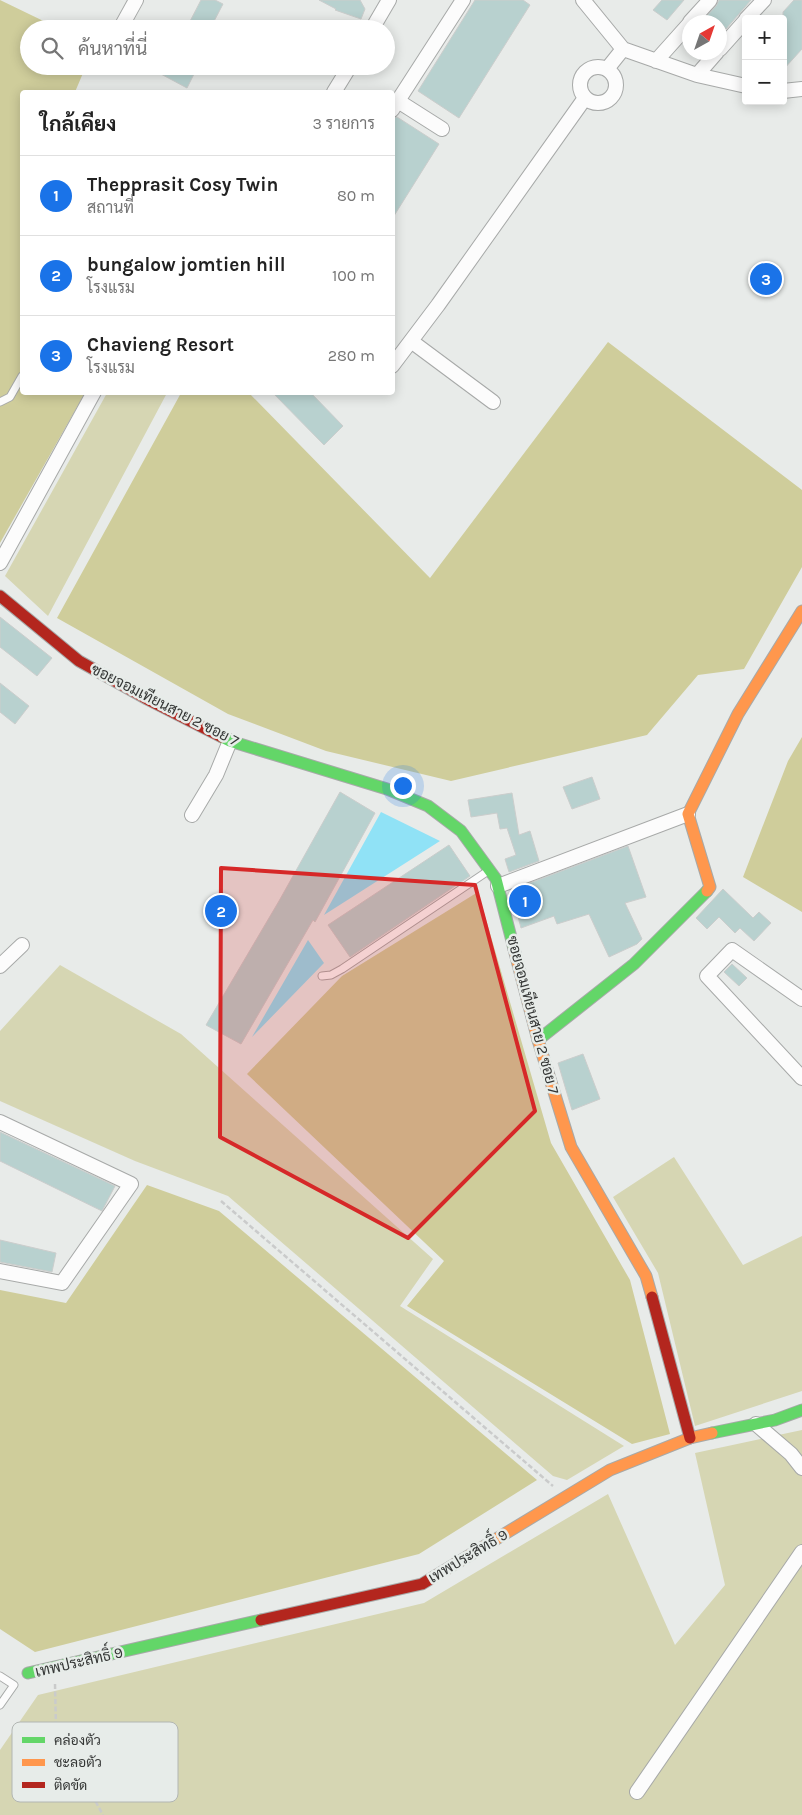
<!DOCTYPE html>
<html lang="th">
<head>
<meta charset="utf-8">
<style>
	:root { --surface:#fff; --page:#f2f2f2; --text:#222; --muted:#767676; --line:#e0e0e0; --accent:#1a73e8 }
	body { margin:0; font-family:Karla,Sarabun,sans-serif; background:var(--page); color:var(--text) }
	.controls { position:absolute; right:15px; top:15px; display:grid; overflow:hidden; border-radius:5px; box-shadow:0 2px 12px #0003 }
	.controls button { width:45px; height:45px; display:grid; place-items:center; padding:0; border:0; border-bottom:1px solid var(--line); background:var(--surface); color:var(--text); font:25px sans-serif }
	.compass { position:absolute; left:682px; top:15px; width:45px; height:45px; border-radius:50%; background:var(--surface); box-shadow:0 2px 12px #0003; rotate:40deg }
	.you { position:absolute; left:402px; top:785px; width:18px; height:18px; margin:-12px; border:4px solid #fff; border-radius:50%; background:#1a73e8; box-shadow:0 0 0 8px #1a73e833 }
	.badge { display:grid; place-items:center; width:32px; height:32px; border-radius:50%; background:var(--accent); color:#fff; font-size:16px; font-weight:700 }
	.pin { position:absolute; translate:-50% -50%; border:2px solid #fff; box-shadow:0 1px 5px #0006 }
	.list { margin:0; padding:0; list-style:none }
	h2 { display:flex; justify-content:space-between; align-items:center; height:65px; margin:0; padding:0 20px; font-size:21px }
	h2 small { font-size:16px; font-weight:400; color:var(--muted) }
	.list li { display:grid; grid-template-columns:32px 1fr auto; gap:15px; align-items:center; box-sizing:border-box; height:80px; padding:0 20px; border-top:1px solid var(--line) }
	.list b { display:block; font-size:19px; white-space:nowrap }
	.list p { margin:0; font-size:16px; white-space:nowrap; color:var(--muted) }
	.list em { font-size:16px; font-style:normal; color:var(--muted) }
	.icon { flex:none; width:28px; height:28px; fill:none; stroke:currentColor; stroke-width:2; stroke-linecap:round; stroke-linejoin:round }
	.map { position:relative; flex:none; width:802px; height:1815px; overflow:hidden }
	.search { position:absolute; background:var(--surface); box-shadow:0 2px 12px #0003; left:20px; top:20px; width:375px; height:55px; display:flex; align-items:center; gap:12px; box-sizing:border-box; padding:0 18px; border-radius:28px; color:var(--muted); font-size:19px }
	.panel { position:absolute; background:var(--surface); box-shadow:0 2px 12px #0003; left:20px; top:90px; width:375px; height:305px; border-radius:5px }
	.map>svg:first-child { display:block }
	.green { fill:#d6d6b3 }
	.forest { fill:#cfcd9b }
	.water { fill:#90e2f6 }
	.building { fill:#b8d1cf; stroke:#cbcdcc }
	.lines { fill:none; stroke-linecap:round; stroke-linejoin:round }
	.lane-casing { stroke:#a7a9a8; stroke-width:9 }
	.street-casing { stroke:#a7a9a8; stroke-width:16 }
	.fast-casing { stroke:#a7a9a8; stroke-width:13 }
	.slow-casing { stroke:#a7a9a8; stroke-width:13 }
	.jam-casing { stroke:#a7a9a8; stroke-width:13 }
	.path { stroke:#cacbcb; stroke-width:2.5; stroke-dasharray:5 2.5; stroke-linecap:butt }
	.lane { stroke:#fcfcfc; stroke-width:7 }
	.street { stroke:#fcfcfc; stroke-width:14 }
	.fast { stroke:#63d668; stroke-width:11 }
	.slow { stroke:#ff974d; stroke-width:11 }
	.jam { stroke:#b3261e; stroke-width:11 }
	.marked { fill:#d62828; fill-opacity:0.2; stroke:#d62828; stroke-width:4; stroke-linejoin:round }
	.labels { text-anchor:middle; stroke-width:5; stroke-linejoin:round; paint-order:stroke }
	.street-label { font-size:15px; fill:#353736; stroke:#e7ece9 }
	.key { fill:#e7ece9; stroke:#b2b6b3; stroke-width:1 }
	.key-label { font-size:14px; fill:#353736 }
</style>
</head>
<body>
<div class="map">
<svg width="802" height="1815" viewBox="0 0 802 1815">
	<rect width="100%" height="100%" fill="#e8ebe9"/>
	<path class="green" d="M107,393H167L48,616L5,576Z
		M60,965L181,1034L433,1259L400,1306L624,1446L567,1480L553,1476L228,1196L135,1161L0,1101V1031Z
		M674,1157L743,1265L802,1236V1391L695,1426L658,1273L613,1197Z
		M802,1430V1815H0V1750L38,1695L424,1603L608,1494L675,1645L725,1585L695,1453Z"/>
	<path class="forest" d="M0,0L60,29H29V66H86L75,92H22V392L85,393L0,543Z
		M608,342L802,490V567L744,669L698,675L647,735L451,781L326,751L228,714L57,618L181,393H249L430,578Z
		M802,737V912L743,877L788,761Z
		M478,892L551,1143L630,1280L670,1434L632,1444L407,1306L444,1261L247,1074L342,976Z
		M147,1185L219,1211L537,1480L419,1554L35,1652L0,1629V1290L66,1303Z"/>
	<path class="water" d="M381,812L440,841L324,915Z
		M308,940L324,963L252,1037Z"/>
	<path class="building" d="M201,0H215L223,4L210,29H186Z
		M319,0H360L365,9L361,19L335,10L336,9Z
		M475,0H523L530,5L459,118L418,91Z
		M662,0H684L667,20L653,10Z
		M719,0H751L726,29L720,22H701L716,6Z
		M794,0H802V49L783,70V12Z
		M146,66H198L187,88Z
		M397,117L439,144L392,219V119Z
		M272,392H310L343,426L324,445Z
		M0,617L52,658L37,676L0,647Z
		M0,683L29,706L15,724L0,712Z
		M592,777L600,799L572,809L563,787Z
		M340,792L375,813L315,922L313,920L241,1044L206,1025L279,901Z
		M512,793L519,835L530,831L539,861L509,872L505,859L516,855L507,828L500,829L497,813L471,817L468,800Z
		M449,845L470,876L350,957L328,925Z
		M628,846L646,897L625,903L642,939L637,944L609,957L589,914L557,924L554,916L521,928L511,890Z
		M723,889L753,918L759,912L771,923L754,941L740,928L735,933L719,917L707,929L696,918Z
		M732,964L747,978L739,986L724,972Z
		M583,1054L600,1099L572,1110L558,1063Z
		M0,1132L115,1186L102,1211L0,1161Z
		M0,1240L56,1253L52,1272L0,1262Z"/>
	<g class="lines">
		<g class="lane-casing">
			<path id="lane" d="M0,402L10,397L22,376
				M322,976L331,975L342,969L488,871
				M0,1676L14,1685L0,1705"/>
		</g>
		<g class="street-casing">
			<path id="street" d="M583,0L623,49L697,75L746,86
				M746,19L764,0
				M690,22L710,0
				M120,29L136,0
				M372,29L389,0
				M720,49L746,20
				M656,61L690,23
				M580 85a18 18 0 1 1 36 0a18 18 0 1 1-36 0Z
				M607,69L623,49
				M697,75L717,52
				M783,91L802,89
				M334,92L350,66
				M398,101L442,129
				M392,110L463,0
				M411,341L493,402
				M392,366L438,305L585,98
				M0,563L94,392
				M192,815L216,775L230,741
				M498,886L688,814
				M0,966L22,945
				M802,999L732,950L707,976L802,1078
				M0,1122L131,1184L62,1283L0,1271
				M756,1424L791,1454L802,1468
				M637,1792L802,1552"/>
		</g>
		<g class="fast-casing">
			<path id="fast" d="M222,737L230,741L387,789L428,806L461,831L496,879L514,949
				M538,1040L634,964L707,891
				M712,1433L775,1420L802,1410
				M28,1673L261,1620"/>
		</g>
		<g class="slow-casing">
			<path id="slow" d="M707,891L710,887L688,814L738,714L802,611
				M514,949L538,1040L571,1147L646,1276L652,1297
				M450,1567L610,1470L690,1438L712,1433"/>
		</g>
		<g class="jam-casing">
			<path id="jam" d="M0,596L79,661L147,699L222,737
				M652,1297L690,1438
				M261,1620L422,1584L450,1567"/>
		</g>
		<path class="path" d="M221,1201L553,1486
			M55,1684L56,1729L103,1815"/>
		<use href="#lane" class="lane"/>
		<use href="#street" class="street"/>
		<use href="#fast" class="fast"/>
		<use href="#slow" class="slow"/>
		<use href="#jam" class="jam"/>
	</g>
	<path class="marked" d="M221,868L475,885L535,1111L408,1238L220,1137Z"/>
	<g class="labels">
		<g class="street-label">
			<text transform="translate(165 705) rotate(27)" y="5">ซอยจอมเทียนสาย 2 ซอย 7</text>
			<text transform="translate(533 1015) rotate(75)" y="5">ซอยจอมเทียนสาย 2 ซอย 7</text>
			<text transform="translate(468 1556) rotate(-31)" y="5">เทพประสิทธิ์ 9</text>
			<text transform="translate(79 1662) rotate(-13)" y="5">เทพประสิทธิ์ 9</text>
		</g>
	</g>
	<rect x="12" y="1722" width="166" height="80" rx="8" class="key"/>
	<rect x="22" y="1737" width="23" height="6" fill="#63d668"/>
	<rect x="22" y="1759" width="23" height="7" fill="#ff974d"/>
	<rect x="22" y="1782" width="23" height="6" fill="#b3261e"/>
	<g class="key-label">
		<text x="54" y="1745">คล่องตัว</text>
		<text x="54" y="1767">ชะลอตัว</text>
		<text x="54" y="1790">ติดขัด</text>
	</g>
</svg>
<div class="controls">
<button>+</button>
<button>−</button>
</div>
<svg class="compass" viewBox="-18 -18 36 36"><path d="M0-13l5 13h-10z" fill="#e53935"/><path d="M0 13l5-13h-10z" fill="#767676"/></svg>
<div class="you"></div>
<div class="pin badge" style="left:525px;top:901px">1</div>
<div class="pin badge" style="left:221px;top:911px">2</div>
<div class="pin badge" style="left:766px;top:279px">3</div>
<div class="search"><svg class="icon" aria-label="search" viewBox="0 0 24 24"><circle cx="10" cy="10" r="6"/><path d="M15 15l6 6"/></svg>ค้นหาที่นี่</div>
<section class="panel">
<h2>ใกล้เคียง<small>3 รายการ</small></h2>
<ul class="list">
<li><span class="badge">1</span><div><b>Thepprasit Cosy Twin</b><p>สถานที่</p></div><em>80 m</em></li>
<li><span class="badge">2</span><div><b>bungalow jomtien hill</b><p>โรงแรม</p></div><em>100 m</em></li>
<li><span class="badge">3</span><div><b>Chavieng Resort</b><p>โรงแรม</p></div><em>280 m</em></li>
</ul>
</section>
</div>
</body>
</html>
